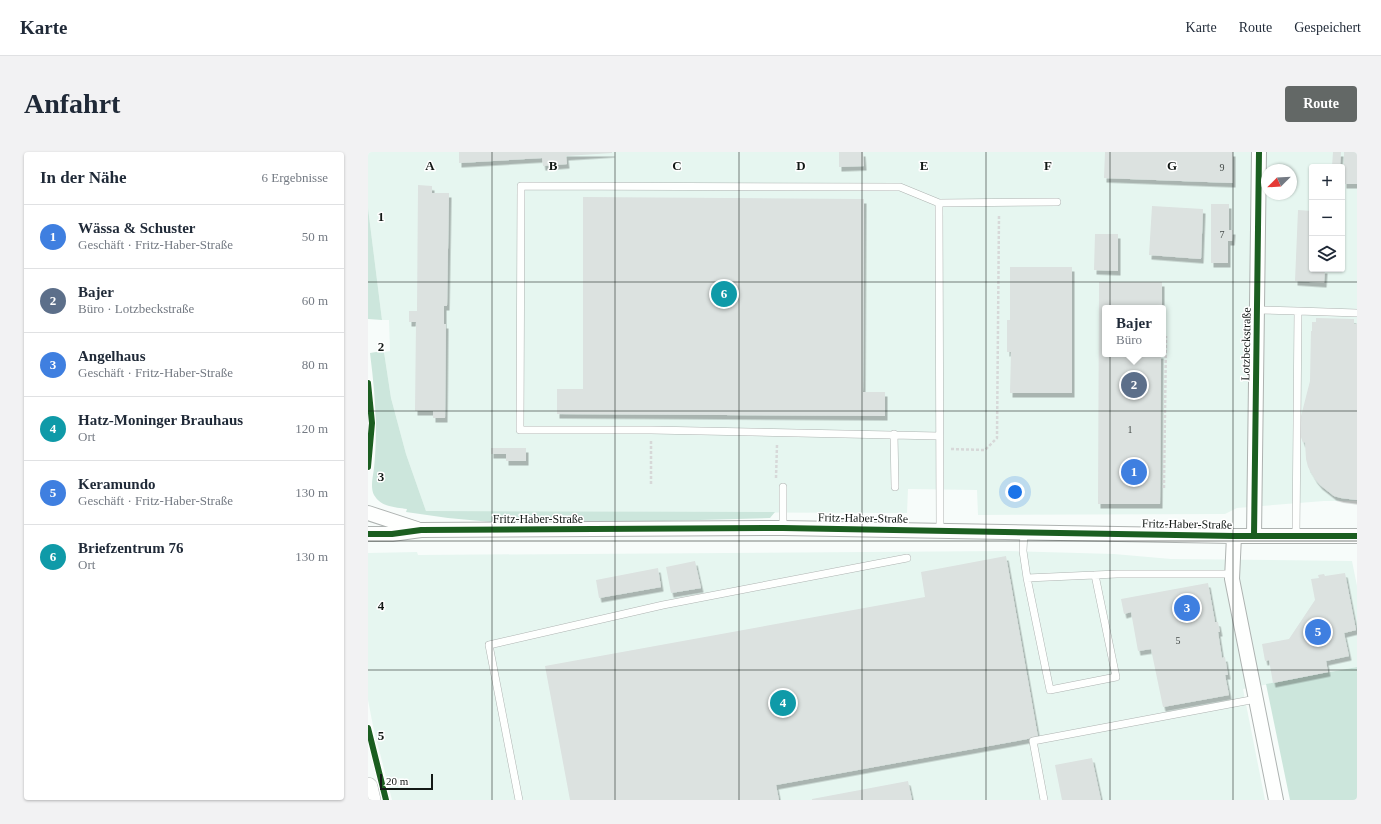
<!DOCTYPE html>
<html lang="de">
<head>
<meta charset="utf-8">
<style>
	:root { --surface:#fff; --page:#f2f2f3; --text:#1f2937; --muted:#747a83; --line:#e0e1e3; --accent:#636866 }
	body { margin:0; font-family:"Times New Roman",serif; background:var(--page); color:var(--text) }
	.controls { position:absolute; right:12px; top:12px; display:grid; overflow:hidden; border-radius:4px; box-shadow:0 1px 3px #0004 }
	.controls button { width:36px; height:36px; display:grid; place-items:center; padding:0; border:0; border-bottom:1px solid var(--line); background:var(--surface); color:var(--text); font:20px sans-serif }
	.compass { position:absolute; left:893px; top:12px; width:36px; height:36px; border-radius:50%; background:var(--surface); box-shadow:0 1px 3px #0004; rotate:246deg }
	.scale { position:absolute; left:12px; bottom:10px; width:53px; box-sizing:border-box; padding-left:4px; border:2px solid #131916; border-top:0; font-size:11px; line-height:14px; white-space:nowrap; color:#131916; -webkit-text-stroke:3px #fff; paint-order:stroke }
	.you { position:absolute; left:647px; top:340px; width:14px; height:14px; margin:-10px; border:3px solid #fff; border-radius:50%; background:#1a73e8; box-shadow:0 0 0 6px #1a73e833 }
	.badge { display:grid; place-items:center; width:26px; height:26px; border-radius:50%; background:var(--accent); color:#fff; font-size:13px; font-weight:700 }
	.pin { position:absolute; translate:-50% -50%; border:2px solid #fff; box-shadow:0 1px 4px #0006 }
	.popup { position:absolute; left:734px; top:153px; width:64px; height:52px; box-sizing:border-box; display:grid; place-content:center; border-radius:4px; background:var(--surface); filter:drop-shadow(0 1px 3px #0005); font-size:13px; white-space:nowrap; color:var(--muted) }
	.popup b { font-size:15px; color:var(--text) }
	.popup::after { content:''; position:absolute; left:50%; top:100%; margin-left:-8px; border:8px solid transparent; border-top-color:var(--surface) }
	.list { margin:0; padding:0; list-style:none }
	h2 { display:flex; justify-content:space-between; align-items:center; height:52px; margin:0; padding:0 16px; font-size:17px }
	h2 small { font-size:13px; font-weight:400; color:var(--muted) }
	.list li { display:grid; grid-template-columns:26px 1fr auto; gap:12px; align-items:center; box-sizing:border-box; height:64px; padding:0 16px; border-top:1px solid var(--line) }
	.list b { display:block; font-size:15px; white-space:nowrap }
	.list p { margin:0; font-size:13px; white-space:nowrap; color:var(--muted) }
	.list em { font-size:13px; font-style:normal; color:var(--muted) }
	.icon { flex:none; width:22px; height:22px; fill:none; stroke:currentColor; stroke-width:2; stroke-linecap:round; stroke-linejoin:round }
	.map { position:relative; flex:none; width:989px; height:648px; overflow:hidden; border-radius:4px }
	header { display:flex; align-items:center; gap:24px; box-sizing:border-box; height:56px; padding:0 20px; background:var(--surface); border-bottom:1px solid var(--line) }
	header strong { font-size:19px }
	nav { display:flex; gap:22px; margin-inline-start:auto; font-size:14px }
	.intro { display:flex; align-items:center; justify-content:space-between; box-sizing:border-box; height:96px; padding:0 24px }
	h1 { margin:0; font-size:28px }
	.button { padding:10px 18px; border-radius:4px; background:var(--accent); color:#fff; font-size:14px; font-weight:700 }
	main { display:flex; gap:24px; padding:0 24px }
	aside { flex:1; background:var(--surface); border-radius:4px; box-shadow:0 1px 3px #0004 }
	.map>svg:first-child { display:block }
	.built { fill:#e6f6f0; fill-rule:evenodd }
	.green { fill:#cce6dc }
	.building { fill:#dce2e0; filter:url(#shadow) }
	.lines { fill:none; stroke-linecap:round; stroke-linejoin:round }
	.lane-casing { stroke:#aeb3b1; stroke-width:8 }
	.street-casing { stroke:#aeb3b1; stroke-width:16 }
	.secondary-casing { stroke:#aeb3b1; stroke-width:20 }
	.path { stroke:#d7d8d8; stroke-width:2.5; stroke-dasharray:3 2; stroke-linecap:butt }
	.lane { stroke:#fefffe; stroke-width:7 }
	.street { stroke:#fefffe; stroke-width:14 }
	.secondary { stroke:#fefffe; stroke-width:19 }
	.cycleway-casing { stroke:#fff; stroke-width:8 }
	.cycleway { stroke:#1b5e20; stroke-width:6 }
	.grid { fill:none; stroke:#131916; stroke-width:1; stroke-opacity:0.55 }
	.labels { text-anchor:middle; stroke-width:3; stroke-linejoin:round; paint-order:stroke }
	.number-label { font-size:10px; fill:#464c4a }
	.street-label { font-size:12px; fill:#131916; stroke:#fff }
	.grid-label { font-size:13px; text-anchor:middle; font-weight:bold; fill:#131916; stroke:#fff; stroke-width:3; stroke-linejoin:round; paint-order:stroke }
</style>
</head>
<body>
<header>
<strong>Karte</strong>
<nav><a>Karte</a><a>Route</a><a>Gespeichert</a></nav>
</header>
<div class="intro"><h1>Anfahrt</h1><a class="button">Route</a></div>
<main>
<aside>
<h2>In der Nähe<small>6 Ergebnisse</small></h2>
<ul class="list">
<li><span class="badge" style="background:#3f7fe0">1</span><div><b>Wässa &amp; Schuster</b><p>Geschäft · Fritz-Haber-Straße</p></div><em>50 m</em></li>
<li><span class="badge" style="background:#5c6f8a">2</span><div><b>Bajer</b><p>Büro · Lotzbeckstraße</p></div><em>60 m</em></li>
<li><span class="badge" style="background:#3f7fe0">3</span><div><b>Angelhaus</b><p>Geschäft · Fritz-Haber-Straße</p></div><em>80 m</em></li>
<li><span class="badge" style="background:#0f9aa8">4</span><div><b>Hatz-Moninger Brauhaus</b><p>Ort</p></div><em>120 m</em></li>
<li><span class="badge" style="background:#3f7fe0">5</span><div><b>Keramundo</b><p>Geschäft · Fritz-Haber-Straße</p></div><em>130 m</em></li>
<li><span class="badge" style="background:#0f9aa8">6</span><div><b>Briefzentrum 76</b><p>Ort</p></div><em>130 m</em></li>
</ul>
</aside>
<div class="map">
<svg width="989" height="648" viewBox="0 0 989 648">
	<defs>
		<filter id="shadow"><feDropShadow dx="2.5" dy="4.5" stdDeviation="0" flood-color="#0004"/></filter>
	</defs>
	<rect width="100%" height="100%" fill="#f7fcfa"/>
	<path class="built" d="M0,0H989V349H956L869,356L857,362L610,363L609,338L540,337L539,361L58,359L38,302L23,246L16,200L22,199L21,168H14L0,56ZM944,15H974V117H944ZM899,18H923V42H899ZM737,156H795V202H737Z
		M638,399L746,402L803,407L984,409L989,434V515L875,537L897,648H24L5,574L0,548V401L49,400L50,403Z"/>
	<path class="green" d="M0,56L14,168L0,167Z
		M8,200H16L23,246L38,302L58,359L407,360L402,366L259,370H123L80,366L38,360L39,357C26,355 13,355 6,343C2,335 5,325 6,316C10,277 7,240 2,201Z
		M989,515V648H922L898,532Z"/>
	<path class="building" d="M91,0H244V1L198,4L199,12L175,14L174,6L91,11Z
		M471,0H495L496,14L471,15Z
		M737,0H865V31L736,26Z
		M965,0H973L972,15H964Z
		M976,0H989V32H976Z
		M50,33L64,34V41H81L79,154H76V172H78L77,266H65V259H47L48,170H41V159H49Z
		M215,45L496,47L495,240H517V264L189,262V237H215Z
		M843,52H861V78H865L864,89H860V111H843Z
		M784,54L835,57L833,107L781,103Z
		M930,58L944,59V117H957L956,131L927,129Z
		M727,82H750V119L726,118Z
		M642,115H704V241H642L643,200H639V168H642Z
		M731,130H794V156H737V202H793L792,352H730Z
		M948,166L986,167V172H989V348L973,346L966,344L952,333L947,327L940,315L938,307L937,290L935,291L930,276L942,229L943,179H944V170H948Z
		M123,296H158V309H138V302H123Z
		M638,404L670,585L408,633L411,648H202L177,514L557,445L553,420Z
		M327,409L333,436L303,441L298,415Z
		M290,416L293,435L231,446L228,428Z
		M977,421L988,478L976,481L981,504L958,509L960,520L905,531L901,508L897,509L894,492L921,487L947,448L943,427L951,426L950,423L956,422L957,424Z
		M840,431L847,470H850L852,480H850L854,506L857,505L860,523H857L861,543L795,555L783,497L770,499L763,460L756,462L753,447Z
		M724,606L733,648H694L687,613Z
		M540,629L544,648H444V647Z"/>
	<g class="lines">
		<g class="lane-casing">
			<path id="lane" d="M571,51L572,379
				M889,158L930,159L928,384
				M930,159L989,161
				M526,282L527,335
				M571,284L283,278H152L153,34L532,35L571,51L689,50
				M415,335V376
				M656,380L655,399L659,426L749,422H864
				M659,426L682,538L748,525L727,423
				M151,648L121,493L295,453L539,406
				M676,648L665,589L888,547"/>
		</g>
		<g class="street-casing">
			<path id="street" d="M0,361L49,377
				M0,382H24L53,378L415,376L866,384H989
				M866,384L864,427L908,648
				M886,384L891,0"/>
		</g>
		<g class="secondary-casing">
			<path id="secondary" d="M0,635L3,648"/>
		</g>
		<path class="path" d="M583,297L617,298L629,286L631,62
			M408,326L409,293
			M283,332V289
			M796,336L798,184"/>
		<use href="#lane" class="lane"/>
		<use href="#street" class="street"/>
		<use href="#secondary" class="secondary"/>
		<g class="cycleway-casing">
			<path id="cycleway" d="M0,231L4,271L0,315
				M0,382H24L53,378L415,376L866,384H989
				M886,384L891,0
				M0,576L18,648"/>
		</g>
		<use href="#cycleway" class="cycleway"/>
	</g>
	<path class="grid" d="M124,0V648M247,0V648M371,0V648M494,0V648M618,0V648M742,0V648M865,0V648M0,130H989M0,259H989M0,389H989M0,518H989"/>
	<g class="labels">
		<g class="number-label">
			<text x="854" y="19">9</text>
			<text x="854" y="86">7</text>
			<text x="762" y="281">1</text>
			<text x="810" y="492">5</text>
		</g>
		<g class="street-label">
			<text transform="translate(878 192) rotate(-89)" y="4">Lotzbeckstraße</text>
			<text transform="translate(495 366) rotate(1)" y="4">Fritz-Haber-Straße</text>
			<text x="170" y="371">Fritz-Haber-Straße</text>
			<text transform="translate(819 372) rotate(1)" y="4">Fritz-Haber-Straße</text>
		</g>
	</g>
	<g class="grid-label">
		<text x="62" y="18">A</text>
		<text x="185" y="18">B</text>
		<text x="309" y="18">C</text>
		<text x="433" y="18">D</text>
		<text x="556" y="18">E</text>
		<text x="680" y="18">F</text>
		<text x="804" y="18">G</text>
		<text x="13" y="69">1</text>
		<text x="13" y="199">2</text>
		<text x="13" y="329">3</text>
		<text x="13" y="458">4</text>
		<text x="13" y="588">5</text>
	</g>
</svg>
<div class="controls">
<button>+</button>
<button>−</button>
<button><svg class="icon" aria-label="layers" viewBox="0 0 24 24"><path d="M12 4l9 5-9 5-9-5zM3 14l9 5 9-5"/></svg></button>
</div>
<svg class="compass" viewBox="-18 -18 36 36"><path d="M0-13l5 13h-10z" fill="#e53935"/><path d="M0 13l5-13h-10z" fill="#747a83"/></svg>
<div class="scale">20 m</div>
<div class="you"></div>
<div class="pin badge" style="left:766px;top:320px;background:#3f7fe0">1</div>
<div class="pin badge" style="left:766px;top:233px;background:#5c6f8a">2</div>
<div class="popup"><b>Bajer</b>Büro</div>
<div class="pin badge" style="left:819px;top:456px;background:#3f7fe0">3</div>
<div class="pin badge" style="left:415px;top:551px;background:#0f9aa8">4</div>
<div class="pin badge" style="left:950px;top:480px;background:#3f7fe0">5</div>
<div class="pin badge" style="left:356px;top:142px;background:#0f9aa8">6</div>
</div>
</main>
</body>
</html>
